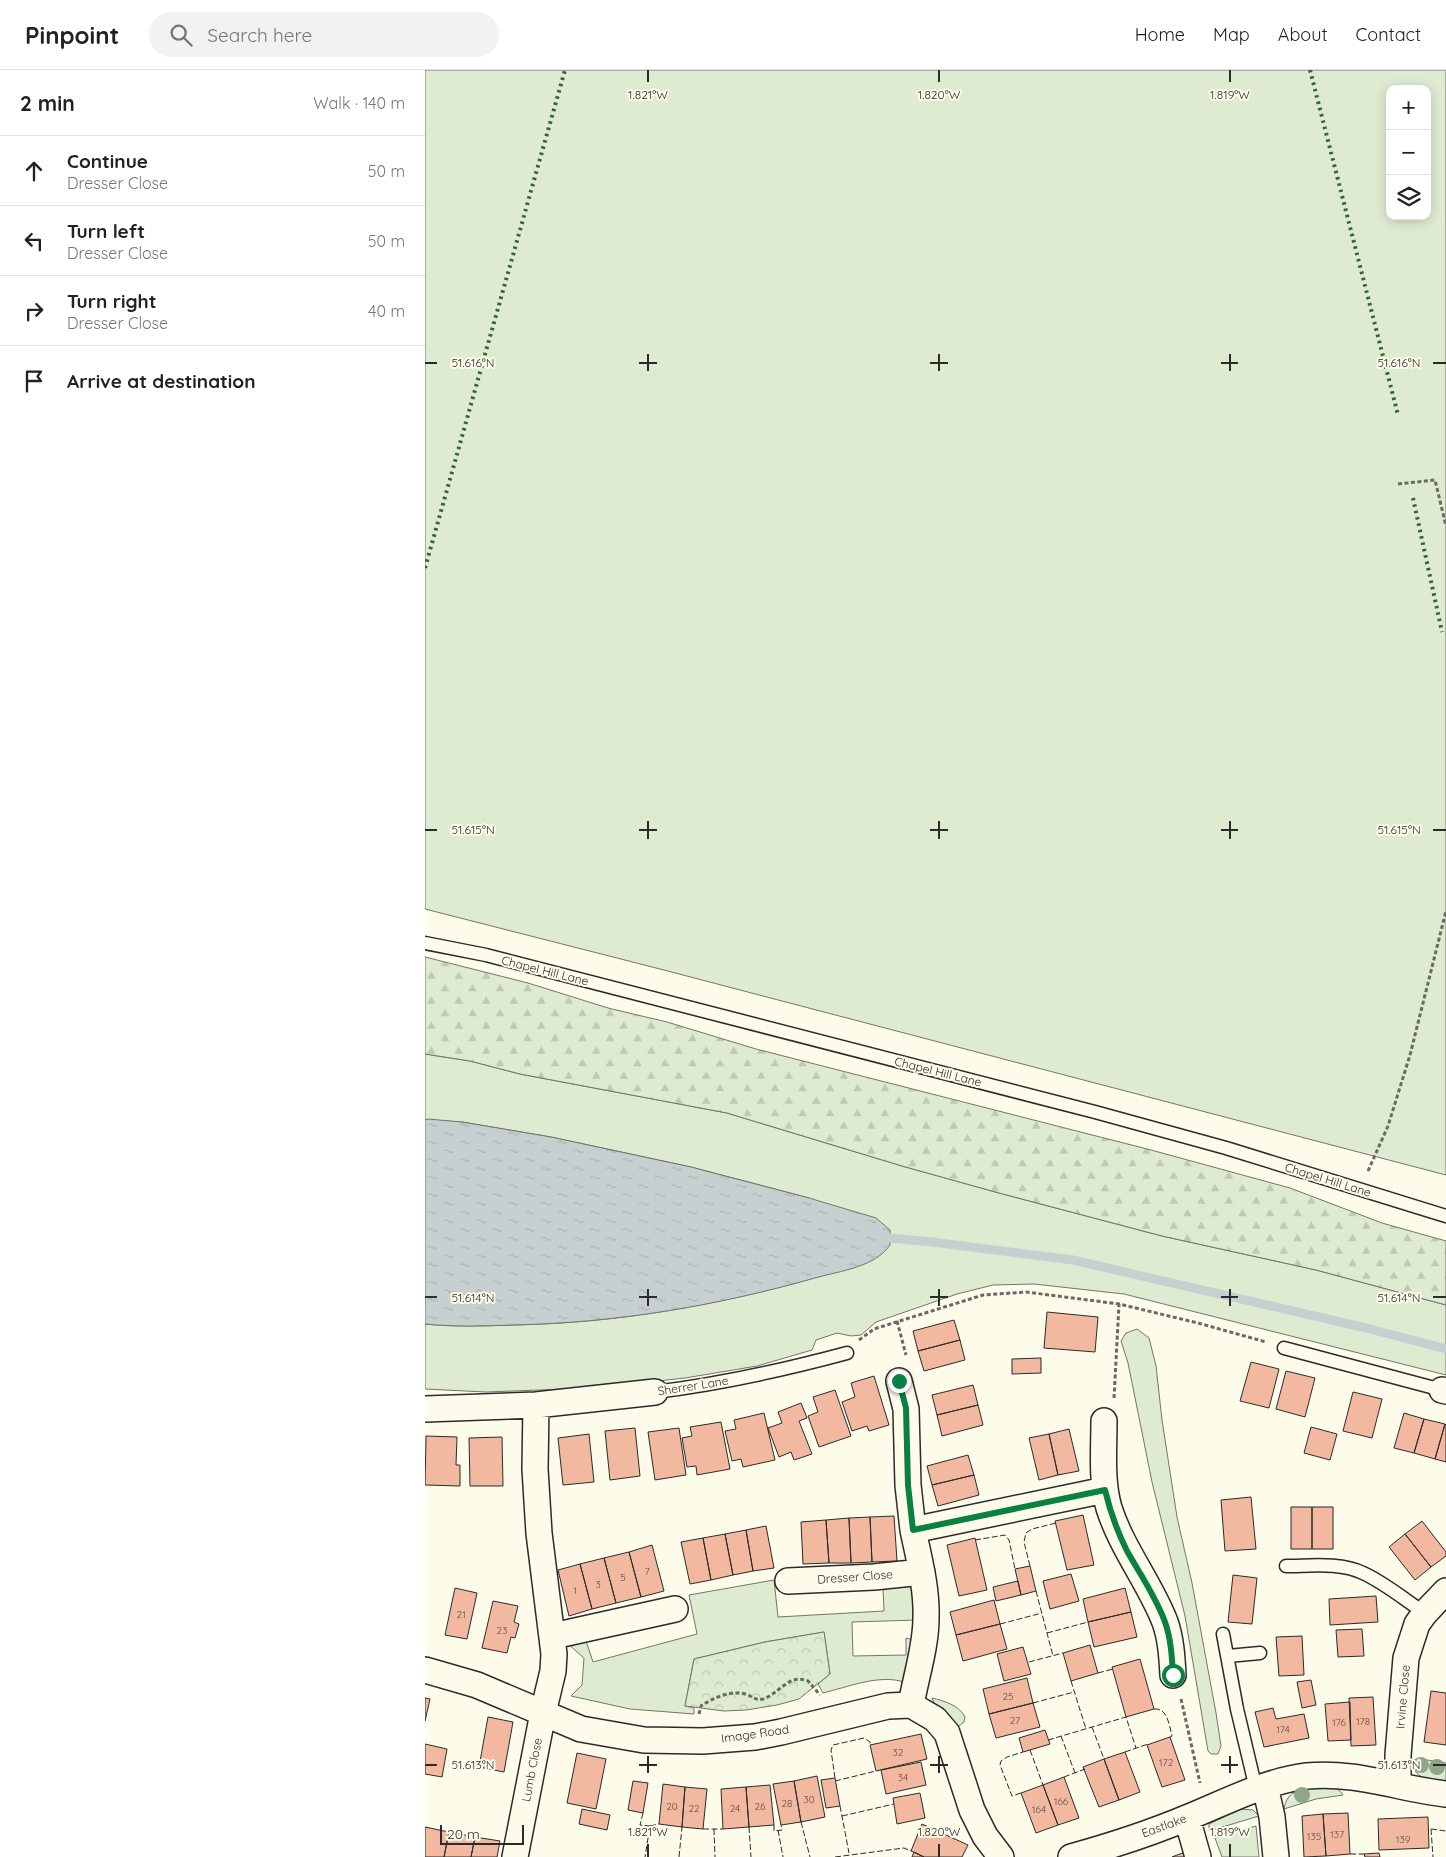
<!DOCTYPE html>
<html lang="en">
<head>
<meta charset="utf-8">
<style>
	:root { --surface:#fff; --page:#f2f2f2; --text:#222; --muted:#767676; --line:#e0e0e0 }
	body { margin:0; font-family:Quicksand,sans-serif; background:var(--page); color:var(--text) }
	.controls { position:absolute; right:15px; top:15px; display:grid; overflow:hidden; border-radius:10px; box-shadow:0 2px 12px #0003 }
	.controls button { width:45px; height:45px; display:grid; place-items:center; padding:0; border:0; border-bottom:1px solid var(--line); background:var(--surface); color:var(--text); font:25px sans-serif }
	.scale { position:absolute; left:15px; bottom:12px; width:84px; box-sizing:border-box; padding-left:5px; border:2px solid #2b2b2b; border-top:0; font-size:14px; line-height:18px; white-space:nowrap; color:#2b2b2b; -webkit-text-stroke:4px #fdfbea; paint-order:stroke }
	.stop { position:absolute; width:15px; height:15px; margin:-11px; border:4px solid #0b8043; border-radius:50%; background:#fff }
	.stop.end { background:#0b8043; border-color:#fff; box-shadow:0 1px 5px #0008 }
	.list { margin:0; padding:0; list-style:none }
	h2 { display:flex; justify-content:space-between; align-items:center; height:65px; margin:0; padding:0 20px; font-size:21px }
	h2 small { font-size:16px; font-weight:400; color:var(--muted) }
	.list li { display:grid; grid-template-columns:32px 1fr auto; gap:15px; align-items:center; box-sizing:border-box; height:70px; padding:0 20px; border-top:1px solid var(--line) }
	.list b { display:block; font-size:19px; white-space:nowrap }
	.list p { margin:0; font-size:16px; white-space:nowrap; color:var(--muted) }
	.list em { font-size:16px; font-style:normal; color:var(--muted) }
	.icon { flex:none; width:28px; height:28px; fill:none; stroke:currentColor; stroke-width:2; stroke-linecap:round; stroke-linejoin:round }
	.map { position:relative; flex:none; width:1021px; height:1787px; overflow:hidden }
	header { display:flex; align-items:center; gap:30px; box-sizing:border-box; height:70px; padding:0 25px; background:var(--surface); border-bottom:1px solid var(--line) }
	header strong { font-size:24px }
	nav { display:flex; gap:28px; margin-inline-start:auto; font-size:18px }
	.search { width:350px; height:45px; background:var(--page); display:flex; align-items:center; gap:12px; box-sizing:border-box; padding:0 18px; border-radius:28px; color:var(--muted); font-size:19px }
	main { display:flex }
	aside { flex:1; background:var(--surface) }
	.map>svg:first-child { display:block }
	.grass { fill:#deebd1; stroke:#74746e; fill-rule:evenodd }
	.forest { fill:url(#forest-firs); stroke:#74746e }
	.park { fill:url(#park-crowns); stroke:#74746e }
	.water { fill:url(#water-ripples); stroke:#74746e }
	.lines { fill:none; stroke-linecap:round; stroke-linejoin:round }
	.stream { stroke:#c7d0d0; stroke-width:9 }
	.building { fill:#f2b8a0; stroke:#2b2b2b }
	.service-casing { stroke:#2b2b2b; stroke-width:15 }
	.minor-casing { stroke:#2b2b2b; stroke-width:28 }
	.path { stroke:#6a6964; stroke-width:3; stroke-dasharray:4 2.5; stroke-linecap:butt }
	.service { stroke:#fdfbea; stroke-width:12 }
	.minor { stroke:#fdfbea; stroke-width:25 }
	.hedge { stroke:#34623c; stroke-width:4; stroke-dasharray:2.5 4; stroke-linecap:butt }
	.fence { stroke:#2b2b2b; stroke-width:1; stroke-dasharray:6 2.5; stroke-linecap:butt }
	.tree { fill:#8ea78a }
	.route { stroke:#0b8043; stroke-width:6 }
	.ticks { fill:none; stroke:#2b2b2b; stroke-width:2 }
	.labels { text-anchor:middle; stroke-width:4; stroke-linejoin:round; paint-order:stroke }
	.number-label { font-size:10px; fill:#5d4e48 }
	.street-label { font-size:12px; fill:#2b2b2b; stroke:#fdfbea }
	.ticks-label { font-size:12px; text-anchor:middle; fill:#2b2b2b; stroke:#fdfbea; stroke-width:4; stroke-linejoin:round; paint-order:stroke }
</style>
</head>
<body>
<header>
<strong>Pinpoint</strong>
<div class="search"><svg class="icon" aria-label="search" viewBox="0 0 24 24"><circle cx="10" cy="10" r="6"/><path d="M15 15l6 6"/></svg>Search here</div>
<nav><a>Home</a><a>Map</a><a>About</a><a>Contact</a></nav>
</header>
<main>
<aside>
<h2>2 min<small>Walk · 140 m</small></h2>
<ul class="list">
<li><svg class="icon" aria-label="ahead" viewBox="0 0 24 24"><path d="M12 20V5M6 11l6-6 6 6"/></svg><div><b>Continue</b><p>Dresser Close</p></div><em>50 m</em></li>
<li><svg class="icon" aria-label="left" viewBox="0 0 24 24"><path d="M17 20v-9H6M10 6l-5 5 5 5"/></svg><div><b>Turn left</b><p>Dresser Close</p></div><em>50 m</em></li>
<li><svg class="icon" aria-label="right" viewBox="0 0 24 24"><path d="M7 20v-9h11M14 6l5 5-5 5"/></svg><div><b>Turn right</b><p>Dresser Close</p></div><em>40 m</em></li>
<li><svg class="icon" aria-label="arrive" viewBox="0 0 24 24"><path d="M6 21V4h12l-3 4 3 4H6"/></svg><div><b>Arrive at destination</b></div></li>
</ul>
</aside>
<div class="map">
<svg width="1021" height="1787" viewBox="0 0 1021 1787">
	<defs>
		<pattern id="forest-firs" width="22" height="20" patternUnits="userSpaceOnUse" patternTransform="scale(1.25)"><rect width="22" height="20" fill="#deebd1"/><path d="M5 1l3.5 6h-7zM16 11l3.5 6h-7z" fill="#bfcab4"/></pattern>
		<pattern id="park-crowns" width="20" height="18" patternUnits="userSpaceOnUse" patternTransform="scale(1.25)"><rect width="20" height="18" fill="#deebd1"/><path d="M2 6a3 3 0 1 1 6 0M12 15a3 3 0 1 1 6 0" fill="none" stroke="#bfcab4"/></pattern>
		<pattern id="water-ripples" width="26" height="14" patternUnits="userSpaceOnUse" patternTransform="scale(1.25)"><rect width="26" height="14" fill="#c7d0d0"/><path d="M2 4q2-2 4 0t4 0M15 11q2-2 4 0t4 0" fill="none" stroke="#abb3b3"/></pattern>
	</defs>
	<rect width="100%" height="100%" fill="#fdfbea"/>
	<path class="grass" d="M0,0H1021V1105L235,899L0,839ZM965,19H1002V146H965Z
		M0,984L45,991L95,1004L302,1043L477,1096L574,1123L737,1166L891,1200L1021,1235V1305L699,1224L609,1214L568,1215L532,1224L451,1252L436,1265L426,1266L412,1263L391,1270L387,1280L332,1296L260,1308L169,1318L61,1322L0,1319V1254C29,1257 58,1256 87,1255C211,1253 330,1228 448,1190L384,1128L266,1097L126,1067L37,1052L0,1050Z
		M712,1259L724,1268L731,1296L737,1350L752,1447L767,1513L791,1643L796,1676L793,1684H786L783,1681L760,1546L727,1412L703,1293L696,1271L701,1263Z
		M349,1510L353,1547L459,1541L458,1518L489,1512L492,1550L427,1552L428,1586L481,1585V1568L491,1571L479,1612C454,1604 423,1617 398,1623L393,1614L405,1604L399,1562L340,1572L269,1589L260,1636L269,1638V1644L205,1639L146,1626L157,1615L159,1588L142,1573L160,1568L168,1592L272,1564L264,1525Z
		M507,1628C519,1631 534,1635 540,1647L539,1652L534,1656L509,1633Z
		M996,1689L1021,1693V1710L1018,1712C999,1708 992,1710 985,1690Z
		M887,1718C898,1718 912,1714 918,1725L891,1729L859,1739C862,1722 872,1720 887,1718Z
		M816,1739L828,1740L834,1746L784,1761V1754Z
		M831,1756L834,1787H797L790,1768Z"/>
	<path class="forest" d="M0,887L103,913L183,938L242,952L331,979L726,1080L865,1118L957,1153L1021,1171V1235L891,1200L737,1166L574,1123L477,1096L302,1043L95,1004L45,991L0,984Z"/>
	<path class="park" d="M399,1562L405,1604L374,1629L352,1635L321,1640L299,1641L260,1636L269,1589L340,1572Z"/>
	<path class="water" d="M3,1049L37,1052L126,1067L266,1097L384,1128L451,1148L465,1160V1175C450,1197 415,1201 390,1208C291,1236 190,1253 87,1255C58,1256 29,1257 0,1254V1050Z"/>
	<g class="lines">
		<path class="stream" d="M465,1168L507,1172L648,1190L941,1258L1021,1279"/>
	</g>
	<path class="building" d="M622,1242L673,1247L670,1282L619,1278Z
		M529,1250L535,1270L493,1281L488,1261Z
		M535,1270L540,1290L499,1301L493,1281Z
		M616,1288V1303L587,1304V1289Z
		M826,1292L854,1299L844,1338L815,1331Z
		M861,1301L890,1308L880,1347L851,1339Z
		M449,1306L464,1355L444,1361L442,1356L427,1361L417,1332L430,1327L426,1313Z
		M548,1315L553,1335L512,1345L507,1325Z
		M410,1320L426,1366L394,1377L383,1346L393,1342L388,1327Z
		M928,1322L957,1329L947,1368L918,1361Z
		M376,1333L382,1348L374,1351L387,1384L369,1390L366,1382L354,1387L343,1358L357,1353L353,1342Z
		M553,1335L558,1355L517,1366L512,1345Z
		M339,1343L350,1390L318,1397L316,1389L307,1391L300,1361L311,1359L309,1350Z
		M979,1343L999,1349L989,1383L969,1378Z
		M999,1349L1020,1354L1010,1389L989,1383Z
		M296,1352L305,1399L272,1405L271,1396L262,1397L257,1368L267,1366L265,1357Z
		M1020,1354L1021,1355V1392L1010,1389Z
		M886,1357L912,1364L905,1390L879,1383Z
		M210,1358L215,1406L185,1410L180,1361Z
		M254,1358L261,1405L230,1410L223,1362Z
		M644,1359L654,1401L633,1405L624,1364Z
		M164,1364L169,1412L138,1415L133,1368Z
		M624,1364L633,1405L614,1410L604,1368Z
		M1,1366L32,1367L31,1395H35V1416L0,1415Z
		M77,1367L78,1416H45L44,1368Z
		M543,1385L549,1405L507,1415L502,1396Z
		M549,1405L554,1425L513,1436L507,1415Z
		M826,1427L831,1479L800,1481L796,1430Z
		M866,1437H887V1479H866Z
		M887,1437H908V1479H887Z
		M658,1445L669,1495L642,1500L630,1451Z
		M469,1446L472,1491L447,1492L445,1447Z
		M445,1447L447,1492L426,1493L424,1448Z
		M424,1448L426,1493H404L401,1450Z
		M401,1450L404,1493L378,1494L376,1452Z
		M997,1451L1021,1482V1486L1006,1497L980,1464Z
		M341,1456L349,1498L328,1501L321,1460Z
		M321,1460L328,1501L308,1505L300,1464Z
		M300,1464L308,1505L286,1510L278,1468Z
		M980,1464L1006,1497L990,1510L964,1477Z
		M278,1468L286,1510L265,1514L256,1472Z
		M550,1468L562,1520L534,1526L522,1475Z
		M227,1475L239,1521L216,1527L204,1482Z
		M204,1482L216,1527L191,1533L179,1488Z
		M179,1488L191,1533L167,1539L155,1494Z
		M155,1494L167,1539L144,1546L133,1500Z
		M605,1496L611,1521L596,1525L590,1499Z
		M646,1504L654,1531L625,1539L618,1511Z
		M808,1505L832,1508L827,1554L803,1552Z
		M593,1511L596,1525L571,1531L568,1517Z
		M30,1518L52,1523L42,1569L20,1565Z
		M700,1518L706,1542L663,1552L658,1529Z
		M951,1526L953,1552L905,1555L904,1529Z
		M569,1530L575,1554L531,1565L525,1542Z
		M68,1531L93,1536L89,1552L94,1554L90,1568L86,1567L82,1583L57,1578Z
		M706,1542L712,1567L669,1577L663,1552Z
		M575,1554L582,1579L538,1591L531,1565Z
		M937,1559L939,1586L913,1587L911,1560Z
		M877,1566L879,1605L854,1606L851,1567Z
		M665,1575L673,1603L646,1611L638,1583Z
		M598,1577L606,1604L579,1611L572,1584Z
		M715,1589L729,1639L701,1647L687,1597Z
		M602,1608L608,1633L564,1644L558,1619Z
		M886,1610L891,1635L877,1638L872,1612Z
		M1006,1621L1021,1623V1675L999,1672Z
		M948,1627L951,1675L926,1676L924,1628Z
		M0,1628L5,1629L0,1651Z
		M925,1632L926,1670L903,1671L900,1634Z
		M608,1633L615,1657L571,1668L564,1644Z
		M848,1638L851,1649L879,1644L884,1668L839,1677L830,1642Z
		M63,1647L88,1652L79,1702L54,1697Z
		M620,1660L625,1674L598,1682L594,1668Z
		M496,1664L502,1689L451,1701L445,1675Z
		M745,1667L760,1710L737,1717L722,1675Z
		M0,1674L22,1679L17,1707L0,1704Z
		M700,1682L715,1722L694,1730L679,1689Z
		M152,1683L181,1689L171,1739L142,1733Z
		M679,1689L694,1730L674,1737L658,1697Z
		M496,1692L501,1715L461,1724L456,1700Z
		M392,1706L400,1747L376,1752L369,1711Z
		M639,1707L654,1748L633,1755L618,1715Z
		M410,1708L415,1736L401,1738L396,1710Z
		M208,1711L223,1713L218,1743L203,1740Z
		M369,1711L376,1752L356,1755L348,1714Z
		M238,1714L260,1717L257,1757L234,1754Z
		M345,1715L349,1755L324,1757L321,1717Z
		M618,1715L633,1755L611,1763L596,1723Z
		M260,1717L282,1719L278,1759L257,1757Z
		M321,1717L324,1757L298,1759L296,1719Z
		M495,1723L500,1748L472,1754L468,1728Z
		M157,1739L185,1745L182,1760L154,1754Z
		M923,1743L925,1784L901,1786L898,1744Z
		M898,1744L901,1786L879,1787L877,1746Z
		M1003,1747L1004,1778L954,1780L953,1749Z
		M497,1754L543,1775L537,1787H499L486,1781Z
		M0,1757L24,1762L19,1787H0Z
		M24,1762L50,1767L46,1787H19Z
		M50,1767L75,1771L72,1787H46Z
		M489,1782L499,1787H487Z
		M760,1782L762,1787H747Z
		M954,1783L955,1787H940L939,1784Z"/>
	<g class="lines">
		<g class="service-casing">
			<path id="service" d="M0,873L61,885L670,1042L801,1078L1021,1146
				M859,1278L1017,1320
				M230,1322C295,1314 359,1300 422,1283
				M861,1496C885,1496 915,1492 938,1503C960,1513 980,1530 1000,1543
				M798,1564L812,1639L831,1719
				M803,1586L835,1583"/>
		</g>
		<g class="minor-casing">
			<path id="minor" d="M474,1311L481,1339L483,1415L488,1460
				M1017,1320L1021,1321
				M0,1339L111,1335L230,1322
				M679,1351C679,1379 676,1411 684,1438C697,1479 725,1513 740,1552C746,1569 747,1587 748,1605
				M363,1511L449,1507L497,1502
				M128,1566L250,1539
				M0,1600L52,1615L156,1659L219,1670L278,1671L330,1667L356,1662L463,1636L486,1635L510,1649L522,1663L547,1740L560,1766L576,1787
				M486,1635C491,1606 501,1577 501,1548C502,1518 494,1489 488,1460L680,1420
				M973,1715V1685L981,1588L992,1554L1000,1543L1021,1521
				M840,1716L847,1747L851,1787
				M762,1748L773,1787
				M90,1787L118,1643L128,1601L129,1584L114,1463L110,1399L111,1335
				M646,1787C686,1776 726,1763 764,1747C803,1731 841,1711 882,1706C929,1701 976,1719 1021,1724"/>
		</g>
		<path class="path" d="M973,414L1010,410L1021,456
			M943,1101L963,1056L985,985L1021,841
			M472,1251L481,1285
			M434,1270L449,1259L558,1225L601,1222L694,1234L773,1253L841,1272
			M689,1328L694,1234
			M756,1629L775,1713
			M274,1644L276,1636C288,1628 305,1620 320,1624C327,1626 331,1631 338,1629C354,1624 364,1603 383,1611L395,1625"/>
		<use href="#service" class="service"/>
		<use href="#minor" class="minor"/>
		<path class="hedge" d="M885,0L973,345
			M988,428L1017,562
			M0,498L140,0"/>
		<path class="fence" d="M550,1470L580,1465L584,1470L590,1499
			M605,1496L599,1472L601,1463L607,1459L631,1453
			M611,1521L628,1586
			M575,1554L617,1543
			M622,1563L663,1552
			M604,1592L638,1583
			M673,1603L688,1599
			M646,1611L661,1659
			M608,1633L649,1622
			M729,1639C743,1638 744,1655 747,1666L745,1667
			M667,1657L679,1689
			M636,1666L650,1703
			M623,1670L701,1647L711,1678
			M605,1680L618,1715
			M700,1682L723,1674
			M639,1707L660,1699
			M410,1708L406,1680L408,1675L439,1668L445,1672V1675
			M410,1711L451,1701
			M596,1723L587,1726L575,1695L576,1691L582,1687L598,1682
			M415,1736L424,1783
			M218,1743L215,1755L225,1756L220,1787
			M417,1746L469,1734
			M376,1752L385,1787
			M349,1755V1761L357,1760L356,1755
			M225,1756L234,1754
			M324,1757L326,1787
			M278,1759H298
			M289,1759L290,1787
			M1006,1759L1008,1787
			M1006,1759L1021,1761
			M353,1760L358,1787
			M925,1784H939
			M254,1787L257,1757
			M410,1787L479,1778L486,1781"/>
	</g>
	<g class="tree">
		<circle cx="996" cy="1695" r="8"/>
		<circle cx="1012" cy="1697" r="8"/>
		<circle cx="877" cy="1725" r="8"/>
	</g>
	<g class="lines">
		<path class="route" d="M474,1311L481,1338L483,1415L488,1460L680,1420C685,1441 692,1461 702,1481C715,1504 731,1527 740,1552C746,1569 747,1587 748,1605"/>
	</g>
	<path class="ticks" d="M223,0V12M514,0V12M805,0V12M223,284V301M514,284V301M805,284V301M0,293H12M214,293H232M505,293H523M796,293H813M1008,293H1021M223,751V769M514,751V769M805,751V769M0,760H12M214,760H232M505,760H523M796,760H813M1008,760H1021M223,1219V1236M514,1219V1236M805,1219V1236M0,1227H12M214,1227H232M505,1227H523M796,1227H813M1008,1227H1021M223,1686V1703M514,1686V1703M805,1686V1703M0,1695H12M214,1695H232M505,1695H523M796,1695H813M1008,1695H1021M223,1774V1787M514,1774V1787M805,1774V1787"/>
	<g class="labels">
		<g class="number-label">
			<text x="222" y="1505">7</text>
			<text x="198" y="1511">5</text>
			<text x="173" y="1518">3</text>
			<text x="150" y="1524">1</text>
			<text x="36" y="1548">21</text>
			<text x="77" y="1564">23</text>
			<text x="583" y="1630">25</text>
			<text x="590" y="1654">27</text>
			<text x="938" y="1655">178</text>
			<text x="914" y="1656">176</text>
			<text x="858" y="1663">174</text>
			<text x="473" y="1686">32</text>
			<text x="741" y="1696">172</text>
			<text x="478" y="1711">34</text>
			<text x="384" y="1733">30</text>
			<text x="636" y="1735">166</text>
			<text x="362" y="1737">28</text>
			<text x="247" y="1740">20</text>
			<text x="335" y="1740">26</text>
			<text x="269" y="1742">22</text>
			<text x="310" y="1742">24</text>
			<text x="614" y="1743">164</text>
			<text x="912" y="1768">137</text>
			<text x="889" y="1770">135</text>
			<text x="978" y="1773">139</text>
		</g>
		<g class="street-label">
			<text transform="translate(120 901) rotate(14)" y="4">Chapel Hill Lane</text>
			<text transform="translate(513 1002) rotate(14)" y="4">Chapel Hill Lane</text>
			<text transform="translate(903 1110) rotate(17)" y="4">Chapel Hill Lane</text>
			<text transform="translate(268 1316) rotate(-9)" y="4">Sherrer Lane</text>
			<text transform="translate(430 1507) rotate(-4)" y="4">Dresser Close</text>
			<text transform="translate(978 1627) rotate(-85)" y="4">Irvine Close</text>
			<text transform="translate(330 1664) rotate(-8)" y="4">Image Road</text>
			<text transform="translate(107 1700) rotate(-79)" y="4">Lumb Close</text>
			<text transform="translate(739 1756) rotate(-20)" y="4">Eastlake</text>
		</g>
	</g>
	<g class="ticks-label">
		<text x="223" y="29">1.821°W</text>
		<text x="514" y="29">1.820°W</text>
		<text x="805" y="29">1.819°W</text>
		<text x="48" y="297">51.616°N</text>
		<text x="974" y="297">51.616°N</text>
		<text x="48" y="764">51.615°N</text>
		<text x="974" y="764">51.615°N</text>
		<text x="48" y="1232">51.614°N</text>
		<text x="974" y="1232">51.614°N</text>
		<text x="48" y="1699">51.613°N</text>
		<text x="974" y="1699">51.613°N</text>
		<text x="223" y="1766">1.821°W</text>
		<text x="514" y="1766">1.820°W</text>
		<text x="805" y="1766">1.819°W</text>
	</g>
</svg>
<div class="controls">
<button>+</button>
<button>−</button>
<button><svg class="icon" aria-label="layers" viewBox="0 0 24 24"><path d="M12 4l9 5-9 5-9-5zM3 14l9 5 9-5"/></svg></button>
</div>
<div class="scale">20 m</div>
<div class="stop" style="left:748px;top:1605px"></div>
<div class="stop end" style="left:474px;top:1311px"></div>
</div>
</main>
</body>
</html>
